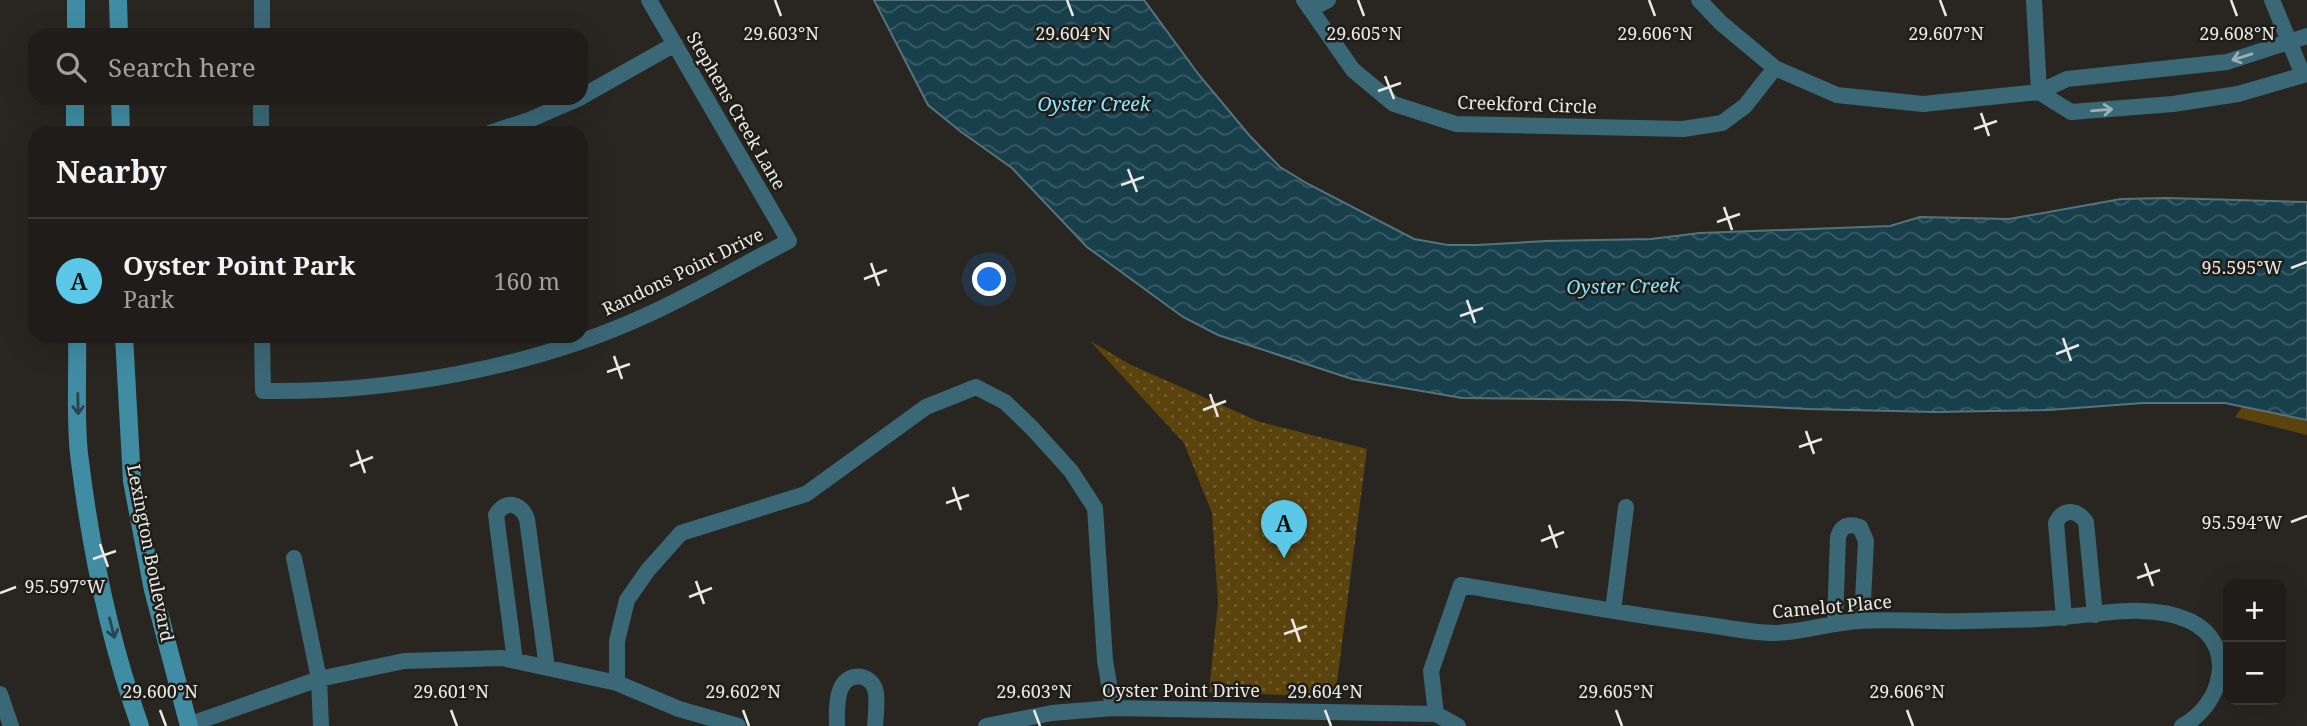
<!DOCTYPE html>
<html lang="en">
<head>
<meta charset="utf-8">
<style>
	:root { --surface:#1f1c19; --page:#2c2926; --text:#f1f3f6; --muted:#a1a1a2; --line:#3c3a38; --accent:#5bc8e7 }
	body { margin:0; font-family:"Noto Serif",serif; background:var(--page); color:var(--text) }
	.controls { position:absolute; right:21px; bottom:21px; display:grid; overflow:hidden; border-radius:14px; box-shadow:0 7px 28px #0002 }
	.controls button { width:63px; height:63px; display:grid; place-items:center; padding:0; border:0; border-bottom:2px solid var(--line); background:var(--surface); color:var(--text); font:35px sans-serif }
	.you { position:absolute; left:990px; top:280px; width:24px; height:24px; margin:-18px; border:5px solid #fff; border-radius:50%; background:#1a73e8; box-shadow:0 0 0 10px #1a73e833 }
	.badge { display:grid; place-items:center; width:46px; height:46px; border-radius:50%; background:var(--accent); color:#111; font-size:23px; font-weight:700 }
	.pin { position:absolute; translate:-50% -58px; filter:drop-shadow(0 2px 4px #0008) }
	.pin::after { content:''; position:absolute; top:37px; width:24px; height:21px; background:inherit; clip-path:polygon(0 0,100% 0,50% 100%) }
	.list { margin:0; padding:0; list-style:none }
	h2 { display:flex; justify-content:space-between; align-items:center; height:91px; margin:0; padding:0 28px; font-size:30px }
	h2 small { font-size:23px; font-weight:400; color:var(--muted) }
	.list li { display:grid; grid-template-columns:46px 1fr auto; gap:21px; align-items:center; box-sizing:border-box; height:126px; padding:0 28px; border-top:2px solid var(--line) }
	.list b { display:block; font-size:26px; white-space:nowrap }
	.list p { margin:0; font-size:23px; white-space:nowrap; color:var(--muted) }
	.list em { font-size:23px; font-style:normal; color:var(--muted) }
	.icon { flex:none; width:38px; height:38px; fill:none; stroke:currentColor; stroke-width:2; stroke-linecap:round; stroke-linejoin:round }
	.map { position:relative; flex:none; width:2307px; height:726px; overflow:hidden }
	.search { position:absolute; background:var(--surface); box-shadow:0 7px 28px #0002; left:28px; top:28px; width:560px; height:77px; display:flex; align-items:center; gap:18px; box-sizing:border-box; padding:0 24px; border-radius:21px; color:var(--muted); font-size:26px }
	.panel { position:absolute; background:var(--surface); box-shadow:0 7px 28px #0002; left:28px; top:126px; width:560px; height:217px; border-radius:21px }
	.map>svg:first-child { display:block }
	.grass { fill:#5b430d }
	.park { fill:url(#park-dots) }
	.water { fill:url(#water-waves); stroke:#57737a; stroke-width:2 }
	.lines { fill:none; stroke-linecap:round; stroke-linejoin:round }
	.minor { stroke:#3b6876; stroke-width:16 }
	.secondary { stroke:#408da3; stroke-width:18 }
	.oneway { stroke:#9cafb4 }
	.oneway2 { stroke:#2b4449 }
	.ticks { fill:none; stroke:#ebe9e6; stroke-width:2.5 }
	.labels { text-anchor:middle; stroke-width:5; stroke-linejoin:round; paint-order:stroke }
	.street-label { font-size:18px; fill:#ebe9e6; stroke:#1f1d18 }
	.water-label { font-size:19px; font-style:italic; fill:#8ee4fe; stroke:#1f1d18 }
	.ticks-label { font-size:18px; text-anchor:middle; fill:#ebe9e6; stroke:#1f1d18; stroke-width:5; stroke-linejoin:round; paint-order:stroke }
</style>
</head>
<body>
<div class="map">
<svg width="2307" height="726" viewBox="0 0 2307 726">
	<defs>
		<pattern id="park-dots" width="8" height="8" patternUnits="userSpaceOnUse" patternTransform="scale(1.75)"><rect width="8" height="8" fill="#5b430d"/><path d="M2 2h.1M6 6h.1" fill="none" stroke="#735e30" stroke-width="1.8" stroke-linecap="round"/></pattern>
		<pattern id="water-waves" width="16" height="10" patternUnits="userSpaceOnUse" patternTransform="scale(1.75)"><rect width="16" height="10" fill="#18404c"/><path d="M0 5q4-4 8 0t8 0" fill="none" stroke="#3a5c66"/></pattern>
	</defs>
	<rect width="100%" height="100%" fill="#292621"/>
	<path class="grass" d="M2307,319V435L2235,417Z"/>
	<path class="park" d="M1090,341L1131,365L1260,422L1367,449L1335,697L1209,692L1218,603L1212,513L1184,443Z"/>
	<path class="water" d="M874,0H1144L1199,75L1249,135L1280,167L1308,184L1414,239L1448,245H1477L1546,241L1651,239L1700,233L1890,226L1920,217L2009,219L2121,199L2167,198L2307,202V420L2225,403H2143L2049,410L1935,412L1809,409L1623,400L1462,398L1352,379L1218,335L1183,317L1087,247L1012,168L960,131L928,105Z"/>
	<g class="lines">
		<path class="minor" d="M1304,0L1353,70L1394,104L1456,124L1683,129L1722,123L1745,106L1775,68
			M1699,0L1721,23L1775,68L1837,95L1923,104L2039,92L2067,79L2227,62L2307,36
			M2034,0L2039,92
			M2272,0L2303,75
			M1310,9L1328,0
			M262,35V0
			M2039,92L2071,112L2173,104L2238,94L2307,74
			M581,97L675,44
			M261,133V98
			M489,133L529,120L580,98
			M262,336L263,391C390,393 532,368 647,315C696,293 742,265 789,241L649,0
			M294,558L319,679L321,726
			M1613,611L1626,507
			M2064,618L2056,523C2063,508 2077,509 2086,522L2095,615
			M1835,623L1838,537C1841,526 1848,523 1860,527L1866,541L1862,620
			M515,661L496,515C505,499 521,503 527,519L547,668
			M617,683V641L627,600L648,570L681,533L806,494L926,407L976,387L1005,402L1032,428L1071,471L1095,508L1105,660L1113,708
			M0,694L11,726
			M1436,714L1431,671L1461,585C1541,598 1621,614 1701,624C1725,627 1751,633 1775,633C1803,632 1830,623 1858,621C1884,619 1911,621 1938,621C1971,622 2005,620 2038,619C2085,618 2147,600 2190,621C2238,644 2223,705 2182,726
			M188,725L319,679L404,661L502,658L617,683L679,709L738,726
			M837,726C837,714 836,699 841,688C849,670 873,674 876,693C877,703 876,715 875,726
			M986,726L1052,713L1113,708L1436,714L1458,726"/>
		<path class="secondary" d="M118,0L119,35
			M76,35V0
			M120,98L121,133
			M75,133V98
			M77,336C78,375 75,416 79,454C90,545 109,639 140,726
			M124,336L132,481L153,590L189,726"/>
	</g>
	<defs><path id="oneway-shaft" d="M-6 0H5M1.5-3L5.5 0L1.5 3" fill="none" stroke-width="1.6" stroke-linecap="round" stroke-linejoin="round" transform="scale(1.75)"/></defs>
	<g class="oneway">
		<use href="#oneway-shaft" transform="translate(2242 57) rotate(163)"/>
		<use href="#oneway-shaft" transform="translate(2102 110) rotate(-5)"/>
	</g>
	<g class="oneway2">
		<use href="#oneway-shaft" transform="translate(78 404) rotate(89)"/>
		<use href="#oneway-shaft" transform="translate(112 628) rotate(76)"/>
	</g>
	<path class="ticks" d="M775,0L781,16M1067,0L1073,16M1358,0L1364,16M1649,0L1655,16M1940,0L1946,16M2231,0L2237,16M1385,76L1394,99M1378,91L1401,83M1981,113L1989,136M1974,129L1997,121M1128,169L1137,192M1121,185L1144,177M1724,207L1732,230M1717,222L1740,214M871,263L879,286M2291,268L2307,262M864,279L887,270M1467,300L1475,323M1460,316L1483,308M2063,338L2071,361M2056,354L2079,345M614,356L622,379M607,372L630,364M1210,394L1218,417M1203,410L1226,401M1806,431L1814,454M1799,447L1822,439M357,450L365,473M350,466L373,457M953,487L961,510M946,503L969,495M2291,522L2307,516M1549,525L1557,548M1541,541L1564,532M100,544L108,567M93,559L116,551M2145,563L2153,586M2137,578L2160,570M696,581L704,604M0,593L16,587M689,597L712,588M1292,619L1300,642M1284,634L1307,626M160,710L166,726M451,710L457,726M743,710L749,726M1034,710L1040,726M1325,710L1331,726M1616,710L1622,726M1907,710L1913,726"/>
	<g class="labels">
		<g class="street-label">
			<text transform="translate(1527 105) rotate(2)" y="6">Creekford Circle</text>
			<text transform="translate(736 111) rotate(60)" y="6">Stephens Creek Lane</text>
			<text transform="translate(683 272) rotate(-26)" y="6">Randons Point Drive</text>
			<text transform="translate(150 553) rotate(79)" y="6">Lexington Boulevard</text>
			<text transform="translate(1832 607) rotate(-5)" y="6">Camelot Place</text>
			<text x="1181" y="697">Oyster Point Drive</text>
		</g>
		<g class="water-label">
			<text x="1094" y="111">Oyster Creek</text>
			<text transform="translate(1623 286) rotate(-1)" y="7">Oyster Creek</text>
		</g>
	</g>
	<g class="ticks-label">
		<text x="2237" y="40">29.608°N</text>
		<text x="781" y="40">29.603°N</text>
		<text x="1073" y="40">29.604°N</text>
		<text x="1364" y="40">29.605°N</text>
		<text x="1655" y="40">29.606°N</text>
		<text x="1946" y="40">29.607°N</text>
		<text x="2242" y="274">95.595°W</text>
		<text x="2242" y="529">95.594°W</text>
		<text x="65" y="593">95.597°W</text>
		<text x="160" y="698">29.600°N</text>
		<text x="451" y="698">29.601°N</text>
		<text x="743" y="698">29.602°N</text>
		<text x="1034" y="698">29.603°N</text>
		<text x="1325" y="698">29.604°N</text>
		<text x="1616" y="698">29.605°N</text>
		<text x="1907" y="698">29.606°N</text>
	</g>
</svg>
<div class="controls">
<button>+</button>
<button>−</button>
</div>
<div class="you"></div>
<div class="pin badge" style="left:1284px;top:558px">A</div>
<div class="search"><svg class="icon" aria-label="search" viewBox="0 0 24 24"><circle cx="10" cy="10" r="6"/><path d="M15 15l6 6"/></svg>Search here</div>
<section class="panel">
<h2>Nearby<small></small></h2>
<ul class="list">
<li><span class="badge">A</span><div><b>Oyster Point Park</b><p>Park</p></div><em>160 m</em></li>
</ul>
</section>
</div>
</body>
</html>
